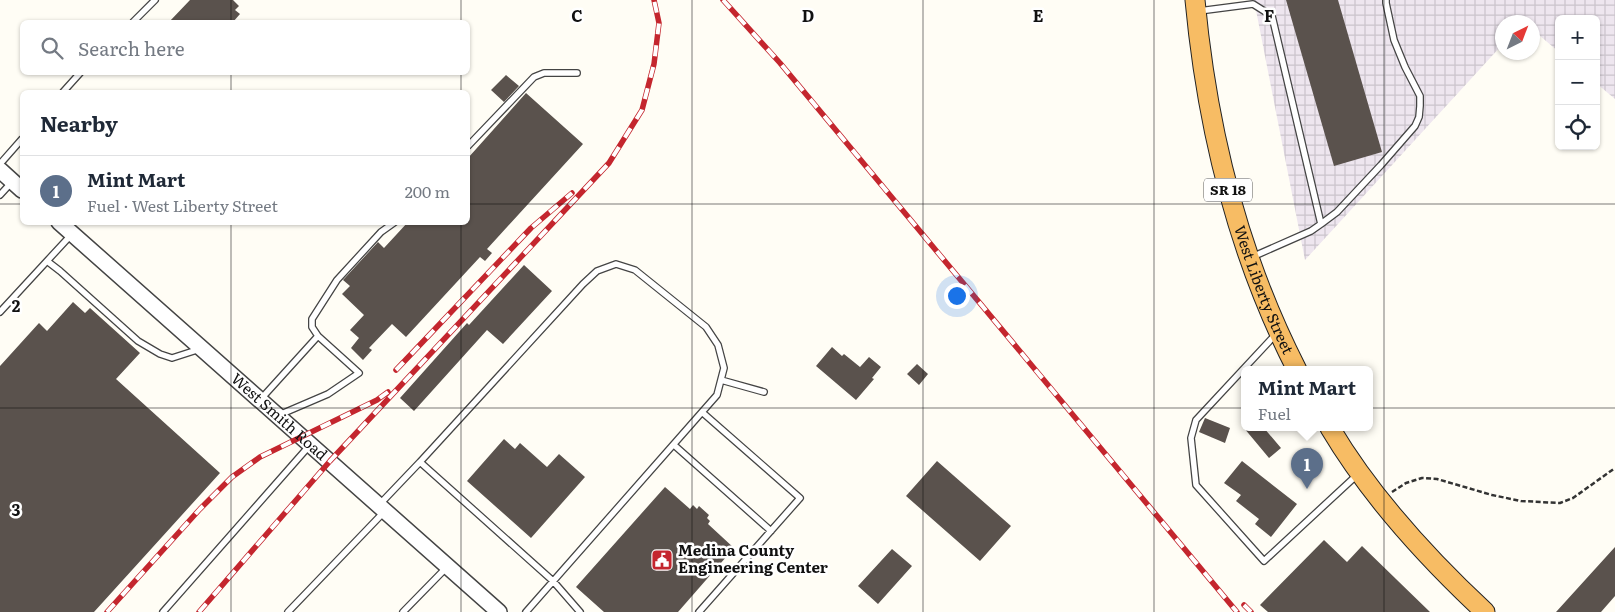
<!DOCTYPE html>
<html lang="en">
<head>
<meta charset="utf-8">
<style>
	:root { --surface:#fff; --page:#f6f6f7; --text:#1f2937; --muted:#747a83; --line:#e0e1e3; --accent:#b45309 }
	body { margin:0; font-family:Literata,serif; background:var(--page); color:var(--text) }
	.controls { position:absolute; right:15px; top:15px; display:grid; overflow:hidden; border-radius:8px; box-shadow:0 1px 4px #0004 }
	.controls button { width:45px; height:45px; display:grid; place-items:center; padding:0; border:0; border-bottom:1px solid var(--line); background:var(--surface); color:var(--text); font:25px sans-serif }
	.compass { position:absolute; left:1495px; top:15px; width:45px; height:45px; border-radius:50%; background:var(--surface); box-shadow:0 1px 4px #0004; rotate:42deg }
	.you { position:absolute; left:956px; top:295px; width:18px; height:18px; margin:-12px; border:4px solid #fff; border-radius:50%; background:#1a73e8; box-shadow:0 0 0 8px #1a73e833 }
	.badge { display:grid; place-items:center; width:32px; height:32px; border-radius:50%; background:var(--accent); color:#fff; font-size:16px; font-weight:700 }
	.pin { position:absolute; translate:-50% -41px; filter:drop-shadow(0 1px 2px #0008) }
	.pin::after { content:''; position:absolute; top:26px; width:18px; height:15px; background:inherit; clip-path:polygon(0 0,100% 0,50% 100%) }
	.popup { position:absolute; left:1241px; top:366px; width:132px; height:65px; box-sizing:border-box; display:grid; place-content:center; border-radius:8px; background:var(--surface); filter:drop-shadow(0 1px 4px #0005); font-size:16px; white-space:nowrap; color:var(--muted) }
	.popup b { font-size:19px; color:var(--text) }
	.popup::after { content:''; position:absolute; left:50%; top:100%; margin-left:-10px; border:10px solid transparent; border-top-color:var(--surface) }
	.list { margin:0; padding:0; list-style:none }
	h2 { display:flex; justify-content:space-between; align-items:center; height:65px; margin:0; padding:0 20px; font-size:21px }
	h2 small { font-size:16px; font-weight:400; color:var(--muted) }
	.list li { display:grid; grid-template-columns:32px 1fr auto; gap:15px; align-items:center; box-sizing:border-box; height:70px; padding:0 20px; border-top:1px solid var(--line) }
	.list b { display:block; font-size:19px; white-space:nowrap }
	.list p { margin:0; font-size:16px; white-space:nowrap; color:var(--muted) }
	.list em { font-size:16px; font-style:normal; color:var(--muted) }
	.icon { flex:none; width:28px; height:28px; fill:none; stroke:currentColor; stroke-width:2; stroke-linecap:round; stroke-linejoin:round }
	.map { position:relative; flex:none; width:1615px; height:612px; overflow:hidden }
	.search { position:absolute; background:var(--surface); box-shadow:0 1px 4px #0004; left:20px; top:20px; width:450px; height:55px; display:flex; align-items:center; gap:12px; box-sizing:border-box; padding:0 18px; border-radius:8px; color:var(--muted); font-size:19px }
	.panel { position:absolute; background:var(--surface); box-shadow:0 1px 4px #0004; left:20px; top:90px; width:450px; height:135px; border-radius:8px }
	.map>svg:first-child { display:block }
	.industrial { fill:url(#industrial-grid) }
	.building { fill:#5a524d }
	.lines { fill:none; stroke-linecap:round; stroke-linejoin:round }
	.service-casing { stroke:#444; stroke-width:8 }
	.tertiary-casing { stroke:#444; stroke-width:18 }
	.trunk-casing { stroke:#222; stroke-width:21 }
	.path { stroke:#333; stroke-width:2.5; stroke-dasharray:5 2.5; stroke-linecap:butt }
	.service { stroke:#fff; stroke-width:5.5 }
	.tertiary { stroke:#fff; stroke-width:15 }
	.trunk { stroke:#f7bc64; stroke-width:19 }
	.rail-casing { stroke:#c4262e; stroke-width:5.5 }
	.rail { stroke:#fff; stroke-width:4; stroke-dasharray:11; stroke-linecap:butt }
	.grid { fill:none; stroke:#111; stroke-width:1; stroke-opacity:0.55 }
	.labels { text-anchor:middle; stroke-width:5; stroke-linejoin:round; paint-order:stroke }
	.shield { fill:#fff; stroke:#585858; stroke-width:1 }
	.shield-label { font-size:14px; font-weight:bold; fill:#111 }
	.street-label { font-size:15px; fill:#111; stroke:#fff }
	.poi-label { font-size:15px; font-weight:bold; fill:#111; stroke:#fff; text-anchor:start }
	.grid-label { font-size:16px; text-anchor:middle; font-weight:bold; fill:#111; stroke:#fff; stroke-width:5; stroke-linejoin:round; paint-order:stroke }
</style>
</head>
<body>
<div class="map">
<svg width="1615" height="612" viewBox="0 0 1615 612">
	<defs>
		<pattern id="industrial-grid" width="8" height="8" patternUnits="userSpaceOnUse" patternTransform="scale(1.25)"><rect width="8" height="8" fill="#eee6ef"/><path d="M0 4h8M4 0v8" fill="none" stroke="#cbc4cc"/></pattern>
	</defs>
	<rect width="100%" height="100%" fill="#fffdf5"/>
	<path class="industrial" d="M1254,0H1615V99L1596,83V19H1559V52L1533,30L1532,22H1502V45L1305,260Z"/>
	<path class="building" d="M190,0H233L239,6L235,10L240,14L233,22H169Z
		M1286,0H1338L1382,152L1334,166Z
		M506,75L519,86L504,102L491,90Z
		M526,93L583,144L487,249L492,253L485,261L480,257L406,337L392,324L369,348L372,350L363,360L351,348L359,338L350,330L364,315L342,294L350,286L343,280L378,242L384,248L408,222H468V158Z
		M524,265L552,291L503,344L487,330L414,411L400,398L467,323L469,325Z
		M73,302L85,313L90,308L140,353L116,379L220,473L94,612H0V366L39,323L47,331Z
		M832,347L842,356L844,354L860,367L869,357L881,367L872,378L874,379L856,400L816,366Z
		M917,364L928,374L919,385L907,374Z
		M1205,418L1230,428L1225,443L1199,432Z
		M1244,428H1264L1281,448L1269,458Z
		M504,439L515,449L520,443L547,467L559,454L585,477L531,538L467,481Z
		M937,461L1011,526L980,561L906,496Z
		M1242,461L1297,504L1271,537L1255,524L1259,519L1236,501L1241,495L1224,483Z
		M665,487L690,509L693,505L697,509L699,506L709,515L707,518L710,521L708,524L734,548L678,612H604L576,587Z
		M1324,540L1347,562L1362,546L1430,612H1268L1260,605Z
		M1615,547V596L1601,612H1556Z
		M892,549L912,566L878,604L858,586Z"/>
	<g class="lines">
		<g class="service-casing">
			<path id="service" d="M1199,11L1253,4L1272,16L1321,224L1311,231L1252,257
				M133,22L155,0
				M63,92L81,72
				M468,146L534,77L544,73H577
				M0,164L22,139
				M0,195L11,183
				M1321,224L1337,212L1381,165L1415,126L1419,117L1420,106V96L1405,67L1394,40L1386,3V0
				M47,261L72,234
				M0,312L47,261L60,271L138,341L160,354L172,358L200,349
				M1277,333L1196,420L1191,438L1196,485L1264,561L1357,475
				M318,336L312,327V319L337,280L381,232L395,222
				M721,380L764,392
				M260,400L318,336L359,373L328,394L279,415
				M674,445L771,531
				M420,462L583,284L597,271L616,264L635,270L706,327L718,345L724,368L717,395L526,612
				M379,505L420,462L553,581L580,612
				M163,612L310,445
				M288,612L384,512
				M403,612L447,567
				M699,612L800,498L703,413"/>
		</g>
		<g class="tertiary-casing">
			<g id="tertiary">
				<path d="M0,170L22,190"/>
				<path id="s1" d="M59,222L499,612"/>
			</g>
		</g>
		<g class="trunk-casing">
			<g id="trunk">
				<path id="s2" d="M1195,0C1207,128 1238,255 1297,370"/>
				<path d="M1330,428C1371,497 1426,557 1485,612"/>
			</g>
		</g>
		<path class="path" d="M1392,492L1406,483L1422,478L1437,479L1492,495L1521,501L1560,503L1573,498L1615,468"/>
		<use href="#service" class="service"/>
		<use href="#tertiary" class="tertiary"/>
		<use href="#trunk" class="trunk"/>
		<g class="rail-casing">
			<path id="rail" d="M723,0L780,63L1237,612
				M396,370L531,228L572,193
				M1244,605L1251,612
				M107,612L200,509L232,477L260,457L377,400L388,392
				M199,612L330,461L609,163L642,110L654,64L659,23L654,0"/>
		</g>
		<use href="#rail" class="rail"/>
	</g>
	<path class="grid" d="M231,0V22M461,0V22M692,0V612M923,0V612M1154,0V612M1384,0V612M231,72V92M461,72V92M0,204H22M468,204H1615M231,222V612M461,222V612M0,408H1615"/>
	<defs>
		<g id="civic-square" transform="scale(1.125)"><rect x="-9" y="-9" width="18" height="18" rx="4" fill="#c4262e" stroke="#fff"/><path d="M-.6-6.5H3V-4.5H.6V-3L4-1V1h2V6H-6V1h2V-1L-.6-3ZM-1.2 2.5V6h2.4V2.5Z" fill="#fff"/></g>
	</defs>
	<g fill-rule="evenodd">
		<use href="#civic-square" x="662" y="560"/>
	</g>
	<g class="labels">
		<rect class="shield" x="1204" y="178.5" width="48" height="23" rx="4"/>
		<g class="shield-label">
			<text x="1228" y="195">SR 18</text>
		</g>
		<g class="street-label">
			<text dy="5" stroke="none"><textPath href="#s2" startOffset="299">West Liberty Street</textPath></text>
			<text dy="5" stroke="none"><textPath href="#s1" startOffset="294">West Smith Road</textPath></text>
		</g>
		<g class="poi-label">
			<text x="678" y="556">Medina County<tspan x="678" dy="17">Engineering Center</tspan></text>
		</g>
	</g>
	<g class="grid-label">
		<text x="577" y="22">C</text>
		<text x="808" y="22">D</text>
		<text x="1038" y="22">E</text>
		<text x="1269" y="22">F</text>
		<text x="16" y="312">2</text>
		<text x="16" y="516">3</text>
	</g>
</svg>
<div class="controls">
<button>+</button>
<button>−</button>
<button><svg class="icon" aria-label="locate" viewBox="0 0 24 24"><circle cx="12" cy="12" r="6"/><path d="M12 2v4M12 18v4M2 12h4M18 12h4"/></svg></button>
</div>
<svg class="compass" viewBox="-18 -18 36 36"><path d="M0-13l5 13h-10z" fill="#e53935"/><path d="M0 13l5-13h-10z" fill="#747a83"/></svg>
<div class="you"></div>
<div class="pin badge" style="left:1307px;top:489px;background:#5c6f8a">1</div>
<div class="popup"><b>Mint Mart</b>Fuel</div>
<div class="search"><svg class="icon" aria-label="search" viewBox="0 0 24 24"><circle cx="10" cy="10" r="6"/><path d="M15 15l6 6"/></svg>Search here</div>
<section class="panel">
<h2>Nearby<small></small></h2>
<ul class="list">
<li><span class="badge" style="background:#5c6f8a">1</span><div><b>Mint Mart</b><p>Fuel · West Liberty Street</p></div><em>200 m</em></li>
</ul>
</section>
</div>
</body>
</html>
